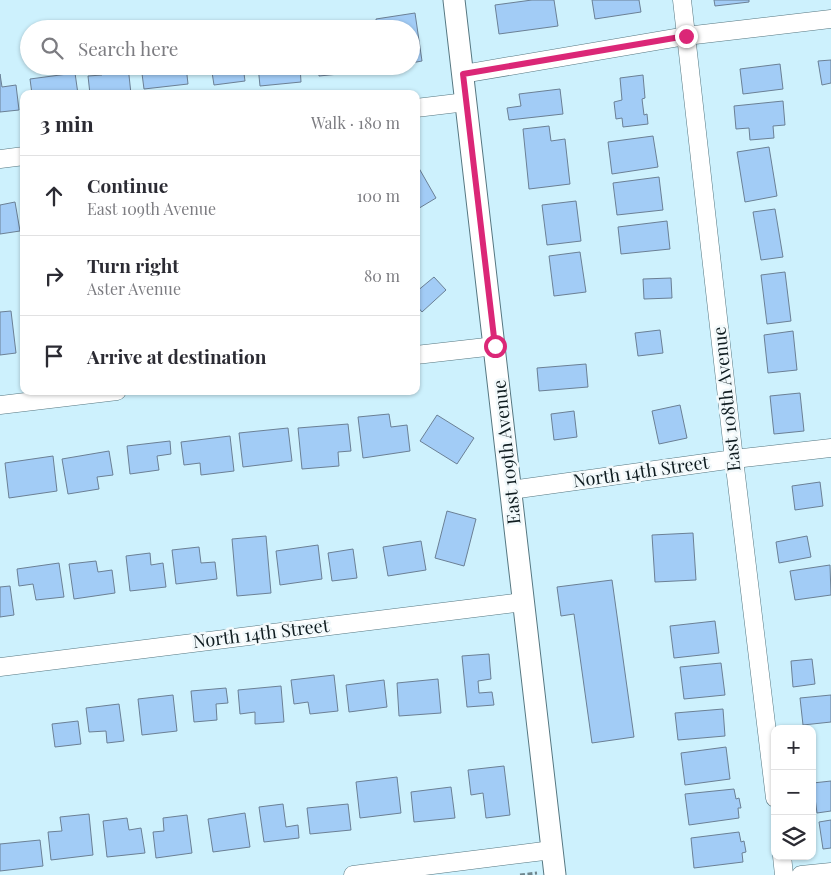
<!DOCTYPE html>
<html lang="en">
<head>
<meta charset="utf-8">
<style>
	:root { --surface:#fff; --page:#f2f2f3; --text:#2b2b33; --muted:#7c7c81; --line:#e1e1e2 }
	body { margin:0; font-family:"Playfair Display",serif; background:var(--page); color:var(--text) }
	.controls { position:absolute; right:15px; bottom:15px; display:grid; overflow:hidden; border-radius:10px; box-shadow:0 1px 4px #0004 }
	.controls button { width:45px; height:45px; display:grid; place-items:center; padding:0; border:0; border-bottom:1px solid var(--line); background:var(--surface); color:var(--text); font:25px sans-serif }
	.stop { position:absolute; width:15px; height:15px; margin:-11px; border:4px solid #db2777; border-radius:50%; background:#fff }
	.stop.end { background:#db2777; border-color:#fff; box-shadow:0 1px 5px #0008 }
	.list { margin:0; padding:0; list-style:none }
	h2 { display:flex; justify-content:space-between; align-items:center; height:65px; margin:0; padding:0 20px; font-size:21px }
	h2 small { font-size:16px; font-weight:400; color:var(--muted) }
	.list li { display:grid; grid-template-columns:32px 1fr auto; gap:15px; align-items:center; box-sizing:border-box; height:80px; padding:0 20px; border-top:1px solid var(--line) }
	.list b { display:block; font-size:19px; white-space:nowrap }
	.list p { margin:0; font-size:16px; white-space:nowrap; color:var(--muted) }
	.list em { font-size:16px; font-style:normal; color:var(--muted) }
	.icon { flex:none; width:28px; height:28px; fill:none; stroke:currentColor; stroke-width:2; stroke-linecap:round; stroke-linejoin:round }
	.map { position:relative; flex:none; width:831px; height:875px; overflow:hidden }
	.search { position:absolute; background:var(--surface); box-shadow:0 1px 4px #0004; left:20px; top:20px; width:400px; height:55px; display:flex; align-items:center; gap:12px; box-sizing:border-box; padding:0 18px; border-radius:28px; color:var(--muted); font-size:19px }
	.panel { position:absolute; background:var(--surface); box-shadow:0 1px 4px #0004; left:20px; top:90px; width:400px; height:305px; border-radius:10px }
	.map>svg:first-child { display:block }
	.building { fill:#a2ccf6; stroke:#6b8095 }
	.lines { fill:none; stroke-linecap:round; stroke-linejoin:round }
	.minor-casing { stroke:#567781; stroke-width:19 }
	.tertiary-casing { stroke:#567781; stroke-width:23 }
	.path { stroke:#6e868e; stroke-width:3; stroke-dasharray:5 2.5; stroke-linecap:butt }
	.minor { stroke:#fff; stroke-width:18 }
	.tertiary { stroke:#fff; stroke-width:21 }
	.route { stroke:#db2777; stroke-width:6 }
	.labels { text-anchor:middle; stroke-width:5; stroke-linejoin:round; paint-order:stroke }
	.street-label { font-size:18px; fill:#0f1c20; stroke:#f2f9fb }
</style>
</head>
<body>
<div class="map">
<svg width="831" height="875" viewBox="0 0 831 875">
	<rect width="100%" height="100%" fill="#cdf1fd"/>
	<path class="building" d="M532,0H554L558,26L499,34L495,5Z
		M592,0H639L641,12L595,19Z
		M714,0H749V2L715,6Z
		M415,13L422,61L411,63V29H377L376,19Z
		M831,60V83L822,85L818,61Z
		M780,64L783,89L743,94L740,69Z
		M101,66H128L131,94H90L88,76L102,75Z
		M141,66H186L188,84L144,89Z
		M211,66H243L245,81L214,85Z
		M258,66H300L301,82L260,86Z
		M318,66H369V71L319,76Z
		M75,73L78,94H32L30,79Z
		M0,74L2,87L16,85L19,110L0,112Z
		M643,75L645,98L642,99L644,115L647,114L648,124L623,127L622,118L616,119L614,102L622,100L620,78Z
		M560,89L563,114L509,120L507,108L521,106L519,94Z
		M783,101L785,125L773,126L774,138L750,140L749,128L736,129L734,106Z
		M549,126L551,141L565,139L570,184L529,189L523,129Z
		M653,136L658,167L612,174L608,142Z
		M769,147L777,196L745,202L737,152Z
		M416,163L436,198L416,210Z
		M659,177L663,210L617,215L613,183Z
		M576,201L581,241L547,245L542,205Z
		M15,202L20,231L0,234V205Z
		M775,209L783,257L761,260L753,212Z
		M667,221L670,249L621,254L618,227Z
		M580,252L586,292L554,296L549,256Z
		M785,272L791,321L767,324L761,275Z
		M434,277L446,290L422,312L416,305V292Z
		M671,278L672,298L644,299L643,279Z
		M11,311L16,353L0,355V312Z
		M660,330L663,353L638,356L635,333Z
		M793,331L797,370L768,373L764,335Z
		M586,364L588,387L539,391L537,368Z
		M800,393L804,431L774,434L770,396Z
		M680,405L687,438L659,444L652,411Z
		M574,411L577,437L554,440L551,414Z
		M389,414L391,427L407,425L410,451L363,458L358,417Z
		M437,415L474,438L457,464L420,441Z
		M348,424L351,451L338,452L339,466L302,469L298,428Z
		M288,428L292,461L243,467L239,433Z
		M230,436L234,471L201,475L200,463L184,465L181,442Z
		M170,441L171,454L157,456L159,470L130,474L127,446Z
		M109,451L113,475L97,477L99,489L68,494L62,459Z
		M53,456L57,491L9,498L5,463Z
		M820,482L823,506L795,510L792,486Z
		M447,511L476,519L464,566L435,558Z
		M693,533L696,580L655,582L652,535Z
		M266,536L271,593L237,596L232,539Z
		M807,536L811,557L779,563L776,542Z
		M421,541L426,570L388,576L383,547Z
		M318,545L322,579L280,585L276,551Z
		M199,547L201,563L215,562L217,579L176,584L172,550Z
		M353,549L357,578L332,581L328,553Z
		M150,553L151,565L163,563L166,587L130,591L126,556Z
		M96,561L98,572L112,570L115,593L74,599L69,564Z
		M59,563L64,597L36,600L33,584L19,586L17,569Z
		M830,565L831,595L795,600L790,571Z
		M612,580L634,737L592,743L574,614L561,616L557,587Z
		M10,586L14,615L0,617V587Z
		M715,621L719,653L674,658L670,626Z
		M489,654L491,679L478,681L479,693L492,692L494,705L467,707L462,656Z
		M812,659L815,684L793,687L791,661Z
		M721,663L725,695L684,699L680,667Z
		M334,675L338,711L310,714L308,702L294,704L291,680Z
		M438,679L441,713L399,716L397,683Z
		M384,680L387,707L349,712L346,685Z
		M281,686L284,722L255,724V712L240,714L238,690Z
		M226,688L228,703L216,704L217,720L194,722L191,691Z
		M173,695L177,731L142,735L138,699Z
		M831,695V722L803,725L800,698Z
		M119,704L124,741L107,743L106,731L89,732L86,708Z
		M723,709L725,736L678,740L675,713Z
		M78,721L81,744L55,747L52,724Z
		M726,747L730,779L685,785L681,753Z
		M504,766L510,815L486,818L483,793L471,795L468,770Z
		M397,777L401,813L360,818L356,782Z
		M831,781V811L817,813L813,783Z
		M451,787L455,818L414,822L411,792Z
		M734,789L736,799L739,798L741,808H738L739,818L689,825L685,794Z
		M283,804L286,827L298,825L299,838L264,842L259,807Z
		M348,804L351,830L310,834L307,808Z
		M245,813L250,847L213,852L208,819Z
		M89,814L93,855L51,860L48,832L62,831L60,817Z
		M187,815L192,853L156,858L153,832L164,831L163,818Z
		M127,818L129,830L141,828L145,853L107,857L103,821Z
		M831,820V848L823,849L819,822Z
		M739,832L741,842L744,841L746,852L742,853L743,862L694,868L691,838Z
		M40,840L43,866L0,871V844Z"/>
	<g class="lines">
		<g class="minor-casing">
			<path id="minor" d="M682,0L734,459L775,798
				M463,74L686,36L831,19
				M416,108L466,102
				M0,159L24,156
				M416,355L495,346
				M0,405L117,391
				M511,490L734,459L831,448
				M0,667L523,602
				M782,856L784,875
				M353,875L552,850
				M801,875L831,872"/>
		</g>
		<g class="tertiary-casing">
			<path id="tertiary" d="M454,0L555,875"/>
		</g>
		<path class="path" d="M520,875L537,873"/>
		<use href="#minor" class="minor"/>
		<use href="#tertiary" class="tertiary"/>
	</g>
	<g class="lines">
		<path class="route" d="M495,346L463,74L686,36"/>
	</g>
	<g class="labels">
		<g class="street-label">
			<text transform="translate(727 399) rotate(-96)" y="6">East 108th Avenue</text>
			<text transform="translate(507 452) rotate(-96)" y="6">East 109th Avenue</text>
			<text transform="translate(641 472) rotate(-8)" y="6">North 14th Street</text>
			<text transform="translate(261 634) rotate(-7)" y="6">North 14th Street</text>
		</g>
	</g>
</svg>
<div class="controls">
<button>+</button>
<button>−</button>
<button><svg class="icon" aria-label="layers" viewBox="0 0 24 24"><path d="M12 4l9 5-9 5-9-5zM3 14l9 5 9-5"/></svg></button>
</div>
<div class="stop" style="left:495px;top:346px"></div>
<div class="stop end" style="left:686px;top:36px"></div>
<div class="search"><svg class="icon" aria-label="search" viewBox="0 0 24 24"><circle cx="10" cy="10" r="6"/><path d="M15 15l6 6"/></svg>Search here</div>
<section class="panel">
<h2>3 min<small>Walk · 180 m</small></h2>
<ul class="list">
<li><svg class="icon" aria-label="ahead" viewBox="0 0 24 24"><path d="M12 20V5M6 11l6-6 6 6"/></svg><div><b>Continue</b><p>East 109th Avenue</p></div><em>100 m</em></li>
<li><svg class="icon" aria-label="right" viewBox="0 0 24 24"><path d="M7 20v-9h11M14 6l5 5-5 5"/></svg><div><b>Turn right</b><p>Aster Avenue</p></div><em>80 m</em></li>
<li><svg class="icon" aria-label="arrive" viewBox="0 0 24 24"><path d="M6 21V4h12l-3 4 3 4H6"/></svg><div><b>Arrive at destination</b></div></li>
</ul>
</section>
</div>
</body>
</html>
